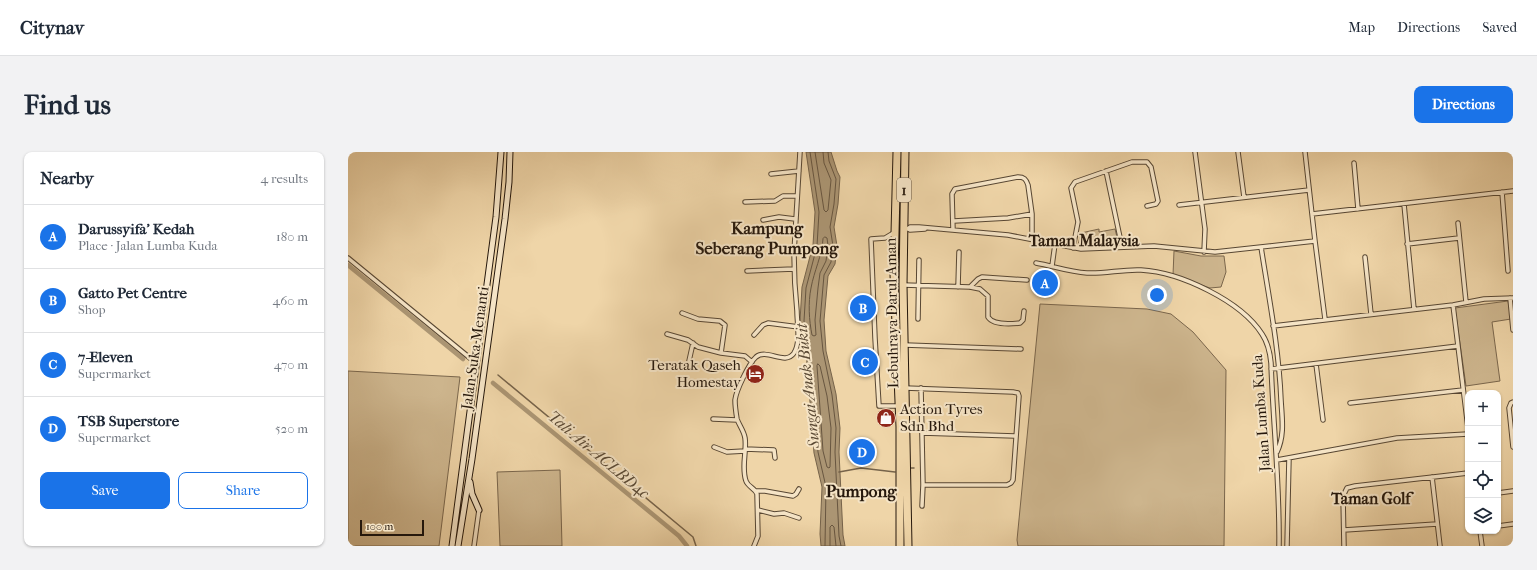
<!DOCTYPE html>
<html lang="en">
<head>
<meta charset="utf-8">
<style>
	:root { --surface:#fff; --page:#f2f2f3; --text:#1f2937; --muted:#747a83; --line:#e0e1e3; --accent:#1a73e8 }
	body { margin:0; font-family:"IM FELL French Canon",serif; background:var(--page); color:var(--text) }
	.controls { position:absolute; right:12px; bottom:12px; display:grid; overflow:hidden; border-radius:8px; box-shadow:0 1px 3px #0004 }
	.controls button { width:36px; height:36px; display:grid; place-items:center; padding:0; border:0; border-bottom:1px solid var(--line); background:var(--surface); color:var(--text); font:20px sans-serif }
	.scale { position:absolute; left:12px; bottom:10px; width:64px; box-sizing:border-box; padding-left:4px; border:2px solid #26180c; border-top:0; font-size:11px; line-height:14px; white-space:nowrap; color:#26180c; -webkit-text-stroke:3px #f5e4c6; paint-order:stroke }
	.you { position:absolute; left:809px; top:143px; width:14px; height:14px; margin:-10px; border:3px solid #fff; border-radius:50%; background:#1a73e8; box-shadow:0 0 0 6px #1a73e833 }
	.badge { display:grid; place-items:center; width:26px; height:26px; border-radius:50%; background:var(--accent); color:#fff; font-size:13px; font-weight:700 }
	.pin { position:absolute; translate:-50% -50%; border:2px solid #fff; box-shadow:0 1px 4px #0006 }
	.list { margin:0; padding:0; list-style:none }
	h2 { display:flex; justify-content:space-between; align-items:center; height:52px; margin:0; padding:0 16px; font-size:17px }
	h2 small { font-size:13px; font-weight:400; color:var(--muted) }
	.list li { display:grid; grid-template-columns:26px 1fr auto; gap:12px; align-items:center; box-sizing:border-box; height:64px; padding:0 16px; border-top:1px solid var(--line) }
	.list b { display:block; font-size:15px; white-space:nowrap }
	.list p { margin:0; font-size:13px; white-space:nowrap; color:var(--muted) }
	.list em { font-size:13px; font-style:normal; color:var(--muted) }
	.actions { display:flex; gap:8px; padding:12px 16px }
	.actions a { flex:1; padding:9px 0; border:1px solid var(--accent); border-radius:8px; text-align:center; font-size:14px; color:var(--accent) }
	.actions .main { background:var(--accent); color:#fff }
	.icon { flex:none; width:22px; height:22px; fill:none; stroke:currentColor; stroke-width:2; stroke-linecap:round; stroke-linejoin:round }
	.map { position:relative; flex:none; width:1165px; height:394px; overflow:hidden; border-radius:8px }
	header { display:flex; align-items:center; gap:24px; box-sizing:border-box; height:56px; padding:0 20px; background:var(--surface); border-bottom:1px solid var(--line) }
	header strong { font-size:19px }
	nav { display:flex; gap:22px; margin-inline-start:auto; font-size:14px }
	.intro { display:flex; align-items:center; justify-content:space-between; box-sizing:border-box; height:96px; padding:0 24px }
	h1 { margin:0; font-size:28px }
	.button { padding:10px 18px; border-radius:8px; background:var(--accent); color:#fff; font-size:14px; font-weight:700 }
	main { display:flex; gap:24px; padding:0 24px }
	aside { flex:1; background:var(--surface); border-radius:8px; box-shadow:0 1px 3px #0004 }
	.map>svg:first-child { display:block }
	.green { fill:#cdb58d; stroke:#7a664c }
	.water { fill:#ab9573; stroke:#76634a }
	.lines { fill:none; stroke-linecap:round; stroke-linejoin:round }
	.shore { stroke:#685640; stroke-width:1 }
	.stream { stroke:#76634a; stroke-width:1.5 }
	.canal { stroke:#ab9573; stroke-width:4.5 }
	.street-casing { stroke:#584733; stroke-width:5.5 }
	.secondary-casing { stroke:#26180c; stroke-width:7 }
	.highway-casing { stroke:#26180c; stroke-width:9 }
	.street { stroke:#f5e4c6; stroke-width:3.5 }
	.secondary { stroke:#f5e4c6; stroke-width:5 }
	.highway { stroke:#efd5a8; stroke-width:7 }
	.labels { text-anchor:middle; stroke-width:4; stroke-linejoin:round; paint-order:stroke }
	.shield { fill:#f5e4c6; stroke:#645544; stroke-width:1 }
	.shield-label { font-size:14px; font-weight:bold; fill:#26180c }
	.street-label { font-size:15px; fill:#26180c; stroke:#f5e4c6 }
	.poi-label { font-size:15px; fill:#26180c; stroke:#f5e4c6; text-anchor:end }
	.neighbourhood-label { font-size:16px; font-weight:bold; fill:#26180c; stroke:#f5e4c6 }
	.water-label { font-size:16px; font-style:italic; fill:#5b4a35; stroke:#f5e4c6 }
	.quarter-label { font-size:17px; font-weight:bold; fill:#26180c; stroke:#f5e4c6 }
</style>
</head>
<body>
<header>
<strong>Citynav</strong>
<nav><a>Map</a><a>Directions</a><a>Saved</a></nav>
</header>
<div class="intro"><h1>Find us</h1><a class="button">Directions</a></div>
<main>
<aside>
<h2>Nearby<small>4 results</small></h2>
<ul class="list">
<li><span class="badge">A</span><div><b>Darussyifa' Kedah</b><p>Place · Jalan Lumba Kuda</p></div><em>180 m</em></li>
<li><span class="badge">B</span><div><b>Gatto Pet Centre</b><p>Shop</p></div><em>460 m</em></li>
<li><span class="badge">C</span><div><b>7-Eleven</b><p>Supermarket</p></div><em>470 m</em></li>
<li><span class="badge">D</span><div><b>TSB Superstore</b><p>Supermarket</p></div><em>520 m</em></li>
</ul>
<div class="actions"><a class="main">Save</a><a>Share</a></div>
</aside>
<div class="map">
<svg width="1165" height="394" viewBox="0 0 1165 394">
	<rect width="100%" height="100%" fill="#efd5a8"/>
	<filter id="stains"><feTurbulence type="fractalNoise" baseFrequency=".005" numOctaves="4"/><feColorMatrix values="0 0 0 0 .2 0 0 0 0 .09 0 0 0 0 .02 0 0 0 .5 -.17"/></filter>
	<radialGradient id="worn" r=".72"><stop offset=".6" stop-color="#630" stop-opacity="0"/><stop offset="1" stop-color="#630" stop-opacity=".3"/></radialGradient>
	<path class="green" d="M751,77V80L767,77L770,89L766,93L742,94L730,93L733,81Z
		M826,99L853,104H876L878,120L873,135L862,136L825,123Z
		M1160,149L1163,167L1144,170L1152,229L1118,234L1107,156Z
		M692,152L799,157L823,162L845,180L878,218L876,394H670L669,388Z
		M0,219L112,225L91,394H0Z
		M212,318L214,394H152L149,320Z"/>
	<path class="water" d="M458,0H483L489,19L492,25L490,52L486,75L489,94L487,112L480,124L476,168L478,199L488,242L492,276L491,300L495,383L497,394H473L472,382L474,335L466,301L458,199L452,169L454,135L465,93L467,60Z"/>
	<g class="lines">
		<path class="shore" d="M462,0L471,60L469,94L458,136L456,169L462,199L470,300L478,335L477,394
			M467,0L476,58L478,60L480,58L483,28L476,11L475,0
			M480,0L481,9L488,27L486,52L482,75L485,94L483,110L476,123L472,169L475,199L484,243L488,276L487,300L491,384L493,394
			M477,85L479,86L480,94L478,109L472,121L470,136L467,168L468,183L466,184L464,183C461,168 460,151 463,136C466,119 474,104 475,87Z
			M470,212L472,214L479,244L483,276L482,315L481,316L479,315L475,299L469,214Z
			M482,394V375L484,373L486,375L488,394"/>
		<path class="stream" d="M150,223L345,385L348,394
			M563,316H566
			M491,320L513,316L547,320"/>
		<path class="canal" d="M0,113L115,207
			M145,231L331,384L339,394"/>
		<g class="street-casing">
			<path id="street" d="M847,0L857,77L856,100
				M890,0L896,45
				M957,0L967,89L977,167
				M1006,11L1010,57
				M758,19L774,95
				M423,22L451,19
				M1154,40L1160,119
				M397,50L427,49L435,44H449
				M1056,52L1066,157
				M831,53L961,38
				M964,62L1165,39
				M415,68L431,65L447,67
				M606,69L660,66L684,62
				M1110,71L1118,150
				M558,76L562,78L577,77
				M560,77L562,75H571L660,83L733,97L806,94L867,100L967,89
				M605,78L604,42L607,37L670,25C676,25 678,27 680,33L684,62V87
				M547,80L537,86L523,87L527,186L531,254H551
				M1059,92L1111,86
				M913,95C921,146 931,197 933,248C934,266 937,283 929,300
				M725,96L730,70L723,36L727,30L784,10H799L803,15L810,49L808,52L799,54
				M1017,105L1023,162
				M0,106L128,211
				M688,111C705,114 721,120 739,121C757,122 775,117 793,118C832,120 893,149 914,182C920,191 922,200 923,211C925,272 932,332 931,394
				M704,114L707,92
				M399,119L446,117
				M555,133L622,135L632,137L640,144V165C645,173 663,172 672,171L675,168L676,159
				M610,135L611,100
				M622,135L630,127L634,125L679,128
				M1162,146L1165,178
				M1105,153L1120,276
				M334,161L350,167L372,169L377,173L373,201
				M570,167L571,108
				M925,174L1105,153L1136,147L1165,146
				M319,182L340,188L350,195L373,201L397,204L404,210
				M406,183L415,173L420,171L451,175
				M557,193L673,197
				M341,209L345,191
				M968,212L975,268
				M923,217L1110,194
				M557,236L665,240L670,241L671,244L665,328L663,331L659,333H575
				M573,236L575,333L574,354
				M1165,250L1163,251L1161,256L1165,295
				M1002,251L1115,238
				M365,267L389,268
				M574,281L667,284
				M366,295L379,300L397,299
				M397,297L426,298L427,306
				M929,308L1049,286L1120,282
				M1084,325L1092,394
				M408,339H417L445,344L448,342L451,337
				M1150,341L1165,339
				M410,358L426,362L436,361L451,366
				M1150,374L1165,372
				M996,378L1089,372
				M1132,379L1134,394
				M126,394L131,358
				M406,394L410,384L409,342C407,336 400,335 398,329C393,315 399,300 397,286C396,279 391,273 389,267C388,261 387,254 387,248C388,239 401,211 408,205C419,196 437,214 446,201C453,190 449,171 449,159C447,140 446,120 446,101L452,0
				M939,394L941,306
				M996,394L995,344L999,336L1007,334L1120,321"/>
		</g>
		<g class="secondary-casing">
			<path id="secondary" d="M122,330L124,342L131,358
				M104,394L148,65L153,0
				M110,394L124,307L157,67L161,30L162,0"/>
		</g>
		<g class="highway-casing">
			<path id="highway" d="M549,0L546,122L552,275V394
				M557,0L555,133L560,394"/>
		</g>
		<use href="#street" class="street"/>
		<use href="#secondary" class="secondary"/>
		<use href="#highway" class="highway"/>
	</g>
	<defs>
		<g id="hotel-disc" transform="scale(1)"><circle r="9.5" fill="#8f2418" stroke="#f5e4c6"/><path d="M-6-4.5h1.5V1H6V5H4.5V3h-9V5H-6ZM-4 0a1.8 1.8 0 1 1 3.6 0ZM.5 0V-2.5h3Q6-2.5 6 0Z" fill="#fff"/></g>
		<g id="shop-disc" transform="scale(1)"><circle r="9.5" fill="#8f2418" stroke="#f5e4c6"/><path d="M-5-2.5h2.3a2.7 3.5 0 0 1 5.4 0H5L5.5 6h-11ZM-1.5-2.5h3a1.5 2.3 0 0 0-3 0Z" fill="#fff"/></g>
	</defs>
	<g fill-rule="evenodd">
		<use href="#hotel-disc" x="407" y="222"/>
		<use href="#shop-disc" x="538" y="266"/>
	</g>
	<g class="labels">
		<rect class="shield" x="549" y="26" width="14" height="24" rx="3"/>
		<g class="shield-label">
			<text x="556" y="43">1</text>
		</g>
		<g class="street-label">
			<text transform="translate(544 161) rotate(-91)" y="5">Lebuhraya Darul Aman</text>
			<text transform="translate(127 196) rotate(-82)" y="5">Jalan Suka Menanti</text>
			<text transform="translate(913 261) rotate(-94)" y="5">Jalan Lumba Kuda</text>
		</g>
		<g class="poi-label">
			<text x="393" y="218">Teratak Qaseh<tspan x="393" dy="17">Homestay</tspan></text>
			<text x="552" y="262" text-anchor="start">Action Tyres<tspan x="552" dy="17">Sdn Bhd</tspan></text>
		</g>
		<g class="neighbourhood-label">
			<text x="736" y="94">Taman Malaysia</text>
			<text x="1023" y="352">Taman Golf</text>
		</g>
		<g class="water-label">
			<text transform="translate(459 234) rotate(-96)" y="6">Sungai Anak Bukit</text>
			<text transform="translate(251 302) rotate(40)" y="6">Tali Air ACLBD4c</text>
		</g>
		<g class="quarter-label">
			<text x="419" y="82">Kampung<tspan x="419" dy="20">Seberang Pumpong</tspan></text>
			<text x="513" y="345">Pumpong</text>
		</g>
	</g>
	<rect width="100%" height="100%" filter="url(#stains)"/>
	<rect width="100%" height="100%" fill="url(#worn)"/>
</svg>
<div class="controls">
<button>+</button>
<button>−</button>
<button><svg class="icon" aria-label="locate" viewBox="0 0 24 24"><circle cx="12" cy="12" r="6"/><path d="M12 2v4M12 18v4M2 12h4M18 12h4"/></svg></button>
<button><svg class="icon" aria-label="layers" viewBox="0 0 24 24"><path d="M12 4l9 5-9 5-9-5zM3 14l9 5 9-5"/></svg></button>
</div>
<div class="scale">100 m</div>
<div class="you"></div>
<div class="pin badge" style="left:697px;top:131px">A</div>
<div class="pin badge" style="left:515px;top:156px">B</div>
<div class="pin badge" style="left:517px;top:210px">C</div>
<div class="pin badge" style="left:514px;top:300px">D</div>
</div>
</main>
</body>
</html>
